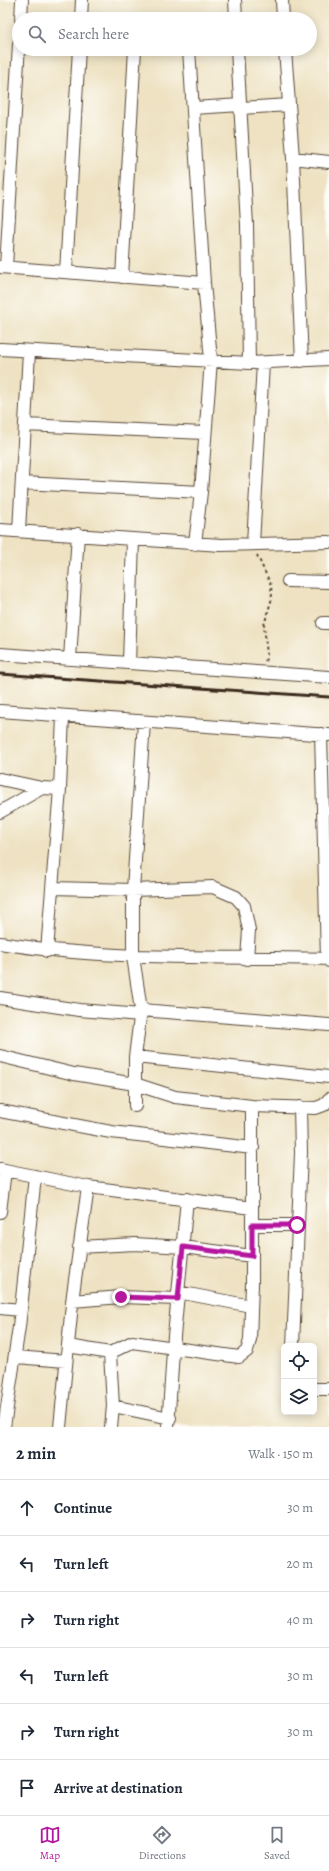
<!DOCTYPE html>
<html lang="en">
<head>
<meta charset="utf-8">
<style>
	:root { --surface:#fff; --page:#f2f2f3; --text:#1f2937; --muted:#747a83; --line:#e0e1e3; --accent:#b5179e }
	body { margin:0; font-family:Alegreya,serif; background:var(--page); color:var(--text) }
	.controls { position:absolute; right:12px; bottom:12px; display:grid; overflow:hidden; border-radius:6px; box-shadow:0 2px 10px #0003 }
	.controls button { width:36px; height:36px; display:grid; place-items:center; padding:0; border:0; border-bottom:1px solid var(--line); background:var(--surface); color:var(--text); font:20px sans-serif }
	.stop { position:absolute; width:12px; height:12px; margin:-9px; border:3px solid #b5179e; border-radius:50%; background:#fff }
	.stop.end { background:#b5179e; border-color:#fff; box-shadow:0 1px 4px #0008 }
	.list { margin:0; padding:0; list-style:none }
	h2 { display:flex; justify-content:space-between; align-items:center; height:52px; margin:0; padding:0 16px; font-size:17px }
	h2 small { font-size:13px; font-weight:400; color:var(--muted) }
	.list li { display:grid; grid-template-columns:26px 1fr auto; gap:12px; align-items:center; box-sizing:border-box; height:56px; padding:0 16px; border-top:1px solid var(--line) }
	.list b { display:block; font-size:15px; white-space:nowrap }
	.list em { font-size:13px; font-style:normal; color:var(--muted) }
	.icon { flex:none; width:22px; height:22px; fill:none; stroke:currentColor; stroke-width:2; stroke-linecap:round; stroke-linejoin:round }
	.map { position:relative; flex:none; width:329px; height:1427px; overflow:hidden }
	.search { position:absolute; background:var(--surface); box-shadow:0 2px 10px #0003; left:12px; right:12px; top:12px; height:44px; display:flex; align-items:center; gap:10px; box-sizing:border-box; padding:0 14px; border-radius:22px; color:var(--muted); font-size:15px }
	.sheet { height:388px; background:var(--surface) }
	nav { display:flex; justify-content:space-around; align-items:center; box-sizing:border-box; height:56px; border-top:1px solid var(--line); background:var(--surface); font-size:11px; color:var(--muted) }
	nav a { display:grid; justify-items:center; gap:2px }
	nav .on { color:var(--accent) }
	.map>svg:first-child { display:block }
	.lines { fill:none; stroke-linecap:round; stroke-linejoin:round }
	.street-casing { stroke:#564637; stroke-width:14 }
	.path { stroke:#564637; stroke-width:2; stroke-dasharray:3 3; stroke-linecap:butt }
	.street { stroke:#fff; stroke-width:12 }
	.rail { stroke:#3b2a1e; stroke-width:3 }
	.route { stroke:#b5179e; stroke-width:5 }
</style>
</head>
<body>
<div class="map">
<svg width="329" height="1427" viewBox="0 0 329 1427">
	<rect width="100%" height="100%" fill="#fdfcf7"/>
	<filter id="ink" filterUnits="userSpaceOnUse"><feTurbulence type="fractalNoise" baseFrequency=".025" numOctaves="2"/><feDisplacementMap in="SourceGraphic" scale="8" xChannelSelector="R" yChannelSelector="G"/><feConvolveMatrix kernelMatrix="1 2 1 2 8 2 1 2 1" color-interpolation-filters="sRGB"/></filter>
	<filter id="wash" filterUnits="userSpaceOnUse"><feTurbulence type="fractalNoise" baseFrequency=".012" numOctaves="4" result="noise"/><feDisplacementMap in="SourceGraphic" scale="16" xChannelSelector="R" yChannelSelector="G"/><feGaussianBlur stdDeviation="0.9" result="paint"/><feColorMatrix in="noise" values="0 0 0 0 0 0 0 0 0 0 0 0 0 0 0 0 0 1.4 0 .05"/><feComposite in="paint" operator="in"/></filter>
	<g filter="url(#wash)">
		<rect width="100%" height="100%" fill="#eee2c2"/>
	</g>
	<g filter="url(#ink)">
		<g class="lines">
			<g class="street-casing">
				<path id="street" d="M235,0L236,19
					M282,0L283,19
					M21,19L22,0
					M81,19L82,0
					M189,49L204,283L211,360L201,492L195,544
					M237,49L247,225L249,363
					M285,49L293,158L302,361
					M193,108L241,105
					M241,108L289,105
					M293,158L329,162
					M0,267L204,283
					M6,267L19,44
					M66,272L79,49
					M122,277L135,49
					M0,349L249,363L329,359
					M25,425L204,433
					M22,483L201,492
					M0,530L221,545L329,542
					M19,531L29,352
					M253,544L263,363
					M288,581L329,582
					M323,623H329
					M0,654L329,677
					M70,659L78,534
					M129,663L133,540
					M0,711L329,735
					M321,734L327,959L329,961
					M0,779L42,788
					M0,812L42,788L60,789
					M52,888L133,890L213,887L236,897L244,906L249,930L247,959
					M0,943C109,961 219,956 329,959
					M47,951L60,789L63,716
					M0,998L79,1010L141,1015
					M141,1010L329,1025
					M0,1056L74,1074L135,1084L175,1097L252,1106L316,1108L324,1105L329,1099
					M135,1057L329,1077
					M135,1106V1057L141,1010L133,956V890L144,722
					M0,1111L111,1132L253,1148
					M0,1169L88,1187L252,1208
					M0,1212L5,1170
					M252,1225H297
					M79,1247L135,1244L183,1247L252,1256
					M178,1292L251,1306
					M72,1301L121,1297L178,1299
					M0,1308L21,1310
					M68,1346L110,1353L132,1342L239,1357L247,1351L250,1340L252,1284V1106
					M293,1346L301,1153L300,1107
					M110,1353L113,1406L111,1427
					M15,1357L66,1361
					M314,1389H329
					M113,1406L170,1418
					M4,1427L19,1327L35,1176
					M60,1427L73,1294L88,1187
					M168,1427L174,1336L187,1199"/>
			</g>
			<path class="path" d="M257,555L271,585L272,598L264,625L267,655L265,662"/>
			<use href="#street" class="street"/>
			<path class="rail" d="M0,674L329,697"/>
		</g>
	</g>
	<g class="lines" filter="url(#ink)">
		<path class="route" d="M121,1297L178,1299L183,1247L252,1256V1225H297"/>
	</g>
</svg>
<div class="controls">
<button><svg class="icon" aria-label="locate" viewBox="0 0 24 24"><circle cx="12" cy="12" r="6"/><path d="M12 2v4M12 18v4M2 12h4M18 12h4"/></svg></button>
<button><svg class="icon" aria-label="layers" viewBox="0 0 24 24"><path d="M12 4l9 5-9 5-9-5zM3 14l9 5 9-5"/></svg></button>
</div>
<div class="stop" style="left:297px;top:1225px"></div>
<div class="stop end" style="left:121px;top:1297px"></div>
<div class="search"><svg class="icon" aria-label="search" viewBox="0 0 24 24"><circle cx="10" cy="10" r="6"/><path d="M15 15l6 6"/></svg>Search here</div>
</div>
<section class="sheet">
<h2>2 min<small>Walk · 150 m</small></h2>
<ul class="list">
<li><svg class="icon" aria-label="ahead" viewBox="0 0 24 24"><path d="M12 20V5M6 11l6-6 6 6"/></svg><div><b>Continue</b></div><em>30 m</em></li>
<li><svg class="icon" aria-label="left" viewBox="0 0 24 24"><path d="M17 20v-9H6M10 6l-5 5 5 5"/></svg><div><b>Turn left</b></div><em>20 m</em></li>
<li><svg class="icon" aria-label="right" viewBox="0 0 24 24"><path d="M7 20v-9h11M14 6l5 5-5 5"/></svg><div><b>Turn right</b></div><em>40 m</em></li>
<li><svg class="icon" aria-label="left" viewBox="0 0 24 24"><path d="M17 20v-9H6M10 6l-5 5 5 5"/></svg><div><b>Turn left</b></div><em>30 m</em></li>
<li><svg class="icon" aria-label="right" viewBox="0 0 24 24"><path d="M7 20v-9h11M14 6l5 5-5 5"/></svg><div><b>Turn right</b></div><em>30 m</em></li>
<li><svg class="icon" aria-label="arrive" viewBox="0 0 24 24"><path d="M6 21V4h12l-3 4 3 4H6"/></svg><div><b>Arrive at destination</b></div></li>
</ul>
</section>
<nav>
<a class="on"><svg class="icon" aria-label="map" viewBox="0 0 24 24"><path d="M3 6l6-2 6 2 6-2v14l-6 2-6-2-6 2zM9 4v14M15 6v14"/></svg>Map</a>
<a><svg class="icon" aria-label="directions" viewBox="0 0 24 24"><path d="M12 3l9 9-9 9-9-9zM9 14v-3h6M13 9l2 2-2 2"/></svg>Directions</a>
<a><svg class="icon" aria-label="saved" viewBox="0 0 24 24"><path d="M7 4h10v16l-5-4-5 4z"/></svg>Saved</a>
</nav>
</body>
</html>
